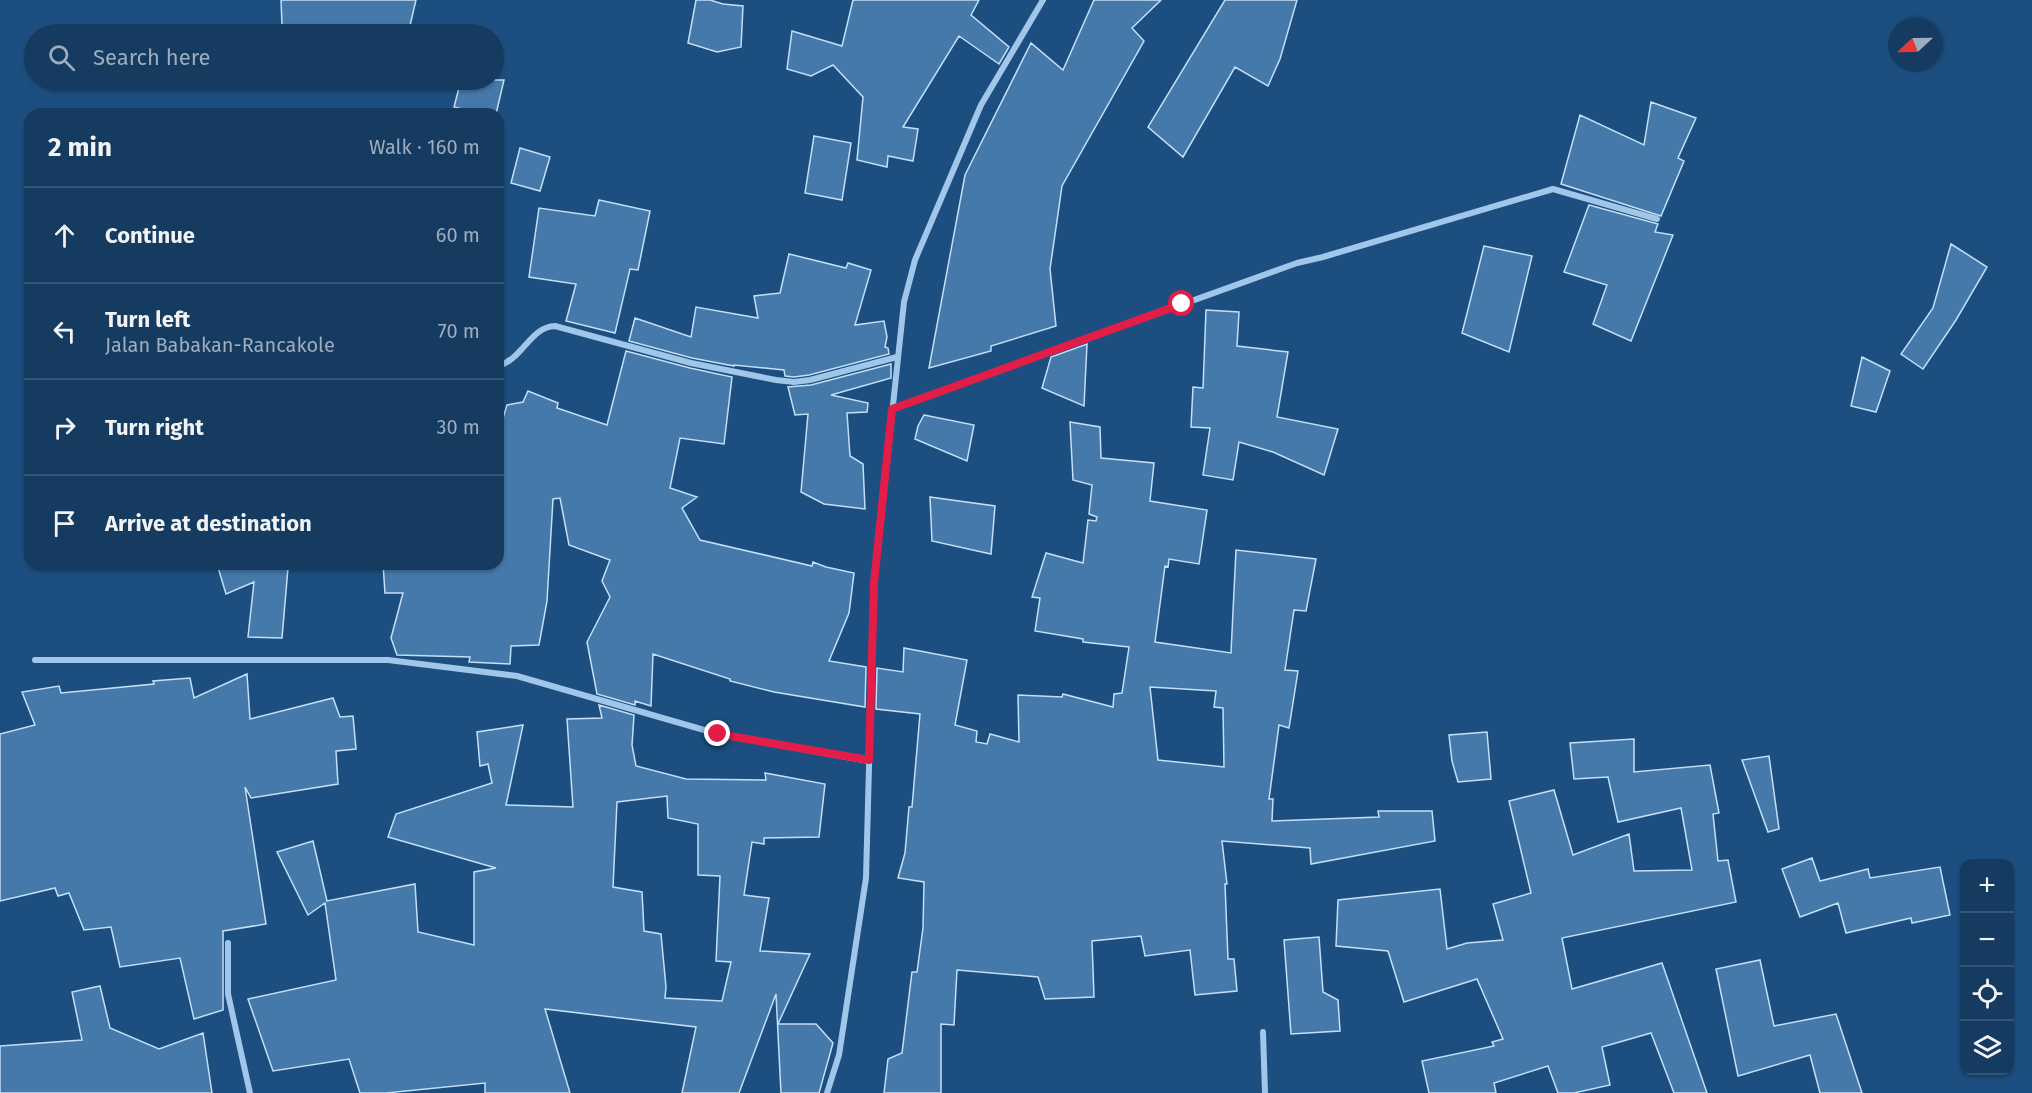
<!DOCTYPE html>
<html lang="en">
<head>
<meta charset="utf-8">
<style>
	:root { --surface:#153b60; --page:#1e4266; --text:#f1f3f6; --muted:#9dadbd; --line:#345575 }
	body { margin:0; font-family:"Fira Sans",sans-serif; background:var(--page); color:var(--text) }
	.controls { position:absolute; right:18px; bottom:18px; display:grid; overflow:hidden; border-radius:12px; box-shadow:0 2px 4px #0004 }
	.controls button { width:54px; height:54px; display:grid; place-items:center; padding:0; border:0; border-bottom:2px solid var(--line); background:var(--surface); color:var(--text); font:30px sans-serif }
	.compass { position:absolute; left:1888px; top:18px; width:54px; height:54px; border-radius:50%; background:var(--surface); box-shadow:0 2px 4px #0004; rotate:248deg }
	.stop { position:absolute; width:18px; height:18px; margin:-14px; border:4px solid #e11d48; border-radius:50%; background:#fff }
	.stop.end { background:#e11d48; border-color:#fff; box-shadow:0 2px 6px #0008 }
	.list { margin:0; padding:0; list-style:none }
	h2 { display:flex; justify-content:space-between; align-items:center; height:78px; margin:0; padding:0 24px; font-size:26px }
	h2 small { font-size:20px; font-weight:400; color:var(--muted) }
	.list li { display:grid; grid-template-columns:39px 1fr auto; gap:18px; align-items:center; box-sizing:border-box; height:96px; padding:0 24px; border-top:2px solid var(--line) }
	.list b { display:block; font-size:22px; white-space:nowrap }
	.list p { margin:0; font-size:20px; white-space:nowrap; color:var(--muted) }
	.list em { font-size:20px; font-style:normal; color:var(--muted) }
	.icon { flex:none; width:33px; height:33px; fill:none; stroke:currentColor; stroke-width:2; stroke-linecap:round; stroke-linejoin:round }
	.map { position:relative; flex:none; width:2032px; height:1093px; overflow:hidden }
	.search { position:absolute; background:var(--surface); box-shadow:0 2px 4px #0004; left:24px; top:24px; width:480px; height:66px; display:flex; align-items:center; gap:15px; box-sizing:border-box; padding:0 21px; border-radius:33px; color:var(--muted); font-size:22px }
	.panel { position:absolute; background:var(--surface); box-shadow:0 2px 4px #0004; left:24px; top:108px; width:480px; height:462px; border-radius:18px }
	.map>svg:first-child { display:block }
	.building { fill:#4479aa; stroke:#c4dff7; stroke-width:1.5; fill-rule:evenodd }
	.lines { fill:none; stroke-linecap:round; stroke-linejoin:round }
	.street { stroke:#a0c6e9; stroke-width:6 }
	.route { stroke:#e11d48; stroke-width:8 }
</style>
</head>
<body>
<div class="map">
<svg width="2032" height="1093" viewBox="0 0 2032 1093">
	<rect width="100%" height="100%" fill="#1c4f80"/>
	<path class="building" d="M281,0H416L408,34H317L282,25Z
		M696,0H710L723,4L743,6L741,47L717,52L688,43Z
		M853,0H979L971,15L1009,47L999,64L959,36L903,127L918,129L913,161L888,156L887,167L857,160L863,97L833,65L811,76L787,69L792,31L842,46Z
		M1094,0H1161L1132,28L1144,41L1062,186L1050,269L1056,326L991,346V351L929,368L965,175L1031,43L1063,70Z
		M1225,0H1297L1280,59L1268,86L1235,67L1183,157L1148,127Z
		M461,80H504L496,114H484L454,107Z
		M1651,102L1696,118L1678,158L1684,161L1661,216L1561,184L1580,115L1644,145Z
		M814,136L851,143L842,200L805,193Z
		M520,148L550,157L540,191L511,183Z
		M599,200L650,211L638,270L630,269L615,333L566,321L576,284L529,277L539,208L595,216Z
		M1589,205L1658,224L1655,232L1673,235L1631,341L1593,324L1607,285L1564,272Z
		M1951,244L1987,267L1956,320L1923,369L1901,354L1933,308Z
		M1484,246L1532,256L1509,352L1462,333Z
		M789,254L846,268L848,263L871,270L855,325L884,321L887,337L885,347L888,348L889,354L809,375L794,377L785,376L784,370L734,365V366L692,358L629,341L635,318L691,337L696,307L758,318L754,296L780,293Z
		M1206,310L1239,312L1237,346L1288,352L1277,417L1338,429L1324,475L1273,452L1239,442L1233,480L1203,475L1210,428L1191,427L1193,387L1203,388Z
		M1087,344L1084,406L1042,388L1051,357Z
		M626,351L690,368L732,377L724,444L680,438L670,488L697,497L682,508L700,540L812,566L813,562L826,567L854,573L849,613L829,661L866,667L865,707L774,692L730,681V679L653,654L651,706L635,701V705L597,694L587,642L610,597L602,581L610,560L569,545L560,498L553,499L547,601L539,645L511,646L510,664L469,662L470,657L397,655L391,638L403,593H385L383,564H498V435L507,405L523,402L528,391L558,403L557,408L607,425Z
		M1862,357L1890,371L1876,412L1851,406Z
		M891,364V378L831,395L868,403L867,412L847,413L850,456L863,464L865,509L824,504L801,492L808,414L795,415L788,387L811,385Z
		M924,415L974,425L967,461L915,439L918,426Z
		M1070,422L1100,427L1101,458L1154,463L1150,501L1207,510L1199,564L1169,559L1168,567L1165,566L1155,642L1231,653L1236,550L1316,559L1306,611L1294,610L1285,670L1298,671L1289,728L1279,725L1269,799H1273L1272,821L1379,817L1378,811H1432L1435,841L1311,864L1310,848L1222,841L1227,884H1225L1228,959H1234L1237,991L1195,995L1190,950L1145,956L1141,936L1092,941L1094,997L1045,999L1038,977L957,970L954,1025L941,1024V1093H884L888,1059L902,1053L912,972H917L923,928L924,882L898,878L905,853L909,807H912L920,714L876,709L877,668L903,672L904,648L967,660L955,725L977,731L976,742L987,744L990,734L1019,742L1018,695L1062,697L1063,694L1113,707L1114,694L1122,693L1129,647L1083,642V639L1035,631L1040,598L1032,597L1046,553L1083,563L1088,520L1096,521L1097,517L1089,514L1092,485L1073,480ZM1150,687L1216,691L1214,707L1223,708L1224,767L1158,760Z
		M930,497L995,506L991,554L932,541Z
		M217,564H296L288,568L282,638L248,637L254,582L226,594Z
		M247,674L250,719L333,698L340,717L353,716L356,749L336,751L338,784L251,798L245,787L266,924L223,931V1010L194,1019L180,958L120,967L111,927L84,930L69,893L58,896L55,888L0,901V734L35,725L22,692L59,686L61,693L154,684L153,681L190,678L194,698Z
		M599,705L634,715L632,745L636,766L686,779L766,780L765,773L825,784L819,837L764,838V844L752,842L744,895L769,898L760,951L810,954L778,1024H816L833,1043L819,1093H781L776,994L739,1093H682L696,1027L545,1009L570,1093H485V1083L386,1093H360L349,1059L273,1071L248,999L336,980L325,903L308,915L277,852L313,841L327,901L415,884L418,932L474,945V872L496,868L388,837L396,814L492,783L488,764L480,766L477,732L523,725L506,805L573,807L567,719L602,718ZM667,796L668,818L698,824V875L720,876L716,961L731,962L722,1001L665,998L666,987L661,934L644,931L642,892L613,887L617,802Z
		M1487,732L1491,779L1458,782L1452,761L1449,735Z
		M1634,739V772L1710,765L1719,813L1713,814L1718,861L1728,860L1736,902L1562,938L1572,989L1662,963L1707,1093H1674L1651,1033L1602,1047L1610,1085L1574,1093H1558L1548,1066L1494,1083L1496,1093H1429L1422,1061L1494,1046L1492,1042L1503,1039L1477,979L1404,1002L1388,951L1336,946L1338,900L1440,889L1447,949L1467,943L1503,940L1493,904L1531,893L1509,801L1554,790L1573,855L1629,834L1634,871L1692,870L1681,808L1618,822L1608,777L1574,779L1570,743Z
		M1769,756L1779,829L1768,832L1742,760Z
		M1812,858L1820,881L1868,869L1870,878L1940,867L1950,915L1912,923L1911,918L1846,933L1838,903L1800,917L1782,869Z
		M1319,937L1323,992L1338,1000L1340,1031L1291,1034L1284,940Z
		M1760,960L1774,1026L1836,1014L1862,1093H1820L1810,1055L1738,1076L1716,969Z
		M100,986L110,1028L159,1049L203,1033L212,1093H0V1046L82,1040L72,992Z"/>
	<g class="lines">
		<path class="street" d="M498,366C523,359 530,327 555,326L691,363L776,380L794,382L810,380L897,357
			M892,409L1297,263L1323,257L1553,189L1657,219
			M35,660H388L517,676L718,734L869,761
			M228,943V994L250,1093
			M1263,1032L1265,1093
			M827,1093L839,1055L866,878L874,583L904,302L915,260L981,105L1043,0"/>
	</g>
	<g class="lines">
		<path class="route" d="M718,734L869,760L874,583L892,409L1182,304"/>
	</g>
</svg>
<div class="controls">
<button>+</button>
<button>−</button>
<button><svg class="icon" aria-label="locate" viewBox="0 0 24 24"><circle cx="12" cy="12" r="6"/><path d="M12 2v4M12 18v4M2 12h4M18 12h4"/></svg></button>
<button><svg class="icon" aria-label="layers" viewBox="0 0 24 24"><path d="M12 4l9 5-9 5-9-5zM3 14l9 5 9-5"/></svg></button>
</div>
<svg class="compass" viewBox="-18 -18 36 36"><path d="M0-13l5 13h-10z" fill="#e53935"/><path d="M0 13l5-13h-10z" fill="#9dadbd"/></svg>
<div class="stop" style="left:1182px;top:304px"></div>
<div class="stop end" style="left:718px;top:734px"></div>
<div class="search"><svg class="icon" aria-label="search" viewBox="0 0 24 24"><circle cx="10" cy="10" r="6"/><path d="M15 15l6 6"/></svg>Search here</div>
<section class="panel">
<h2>2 min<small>Walk · 160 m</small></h2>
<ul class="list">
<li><svg class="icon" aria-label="ahead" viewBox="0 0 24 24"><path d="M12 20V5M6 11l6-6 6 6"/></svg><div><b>Continue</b></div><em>60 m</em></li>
<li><svg class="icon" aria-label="left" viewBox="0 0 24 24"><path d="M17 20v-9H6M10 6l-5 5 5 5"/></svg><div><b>Turn left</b><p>Jalan Babakan-Rancakole</p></div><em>70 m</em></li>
<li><svg class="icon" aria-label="right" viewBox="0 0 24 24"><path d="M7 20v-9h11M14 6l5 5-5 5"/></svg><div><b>Turn right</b></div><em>30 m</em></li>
<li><svg class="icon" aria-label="arrive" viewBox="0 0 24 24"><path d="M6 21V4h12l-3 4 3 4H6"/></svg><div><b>Arrive at destination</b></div></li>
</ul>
</section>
</div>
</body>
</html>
